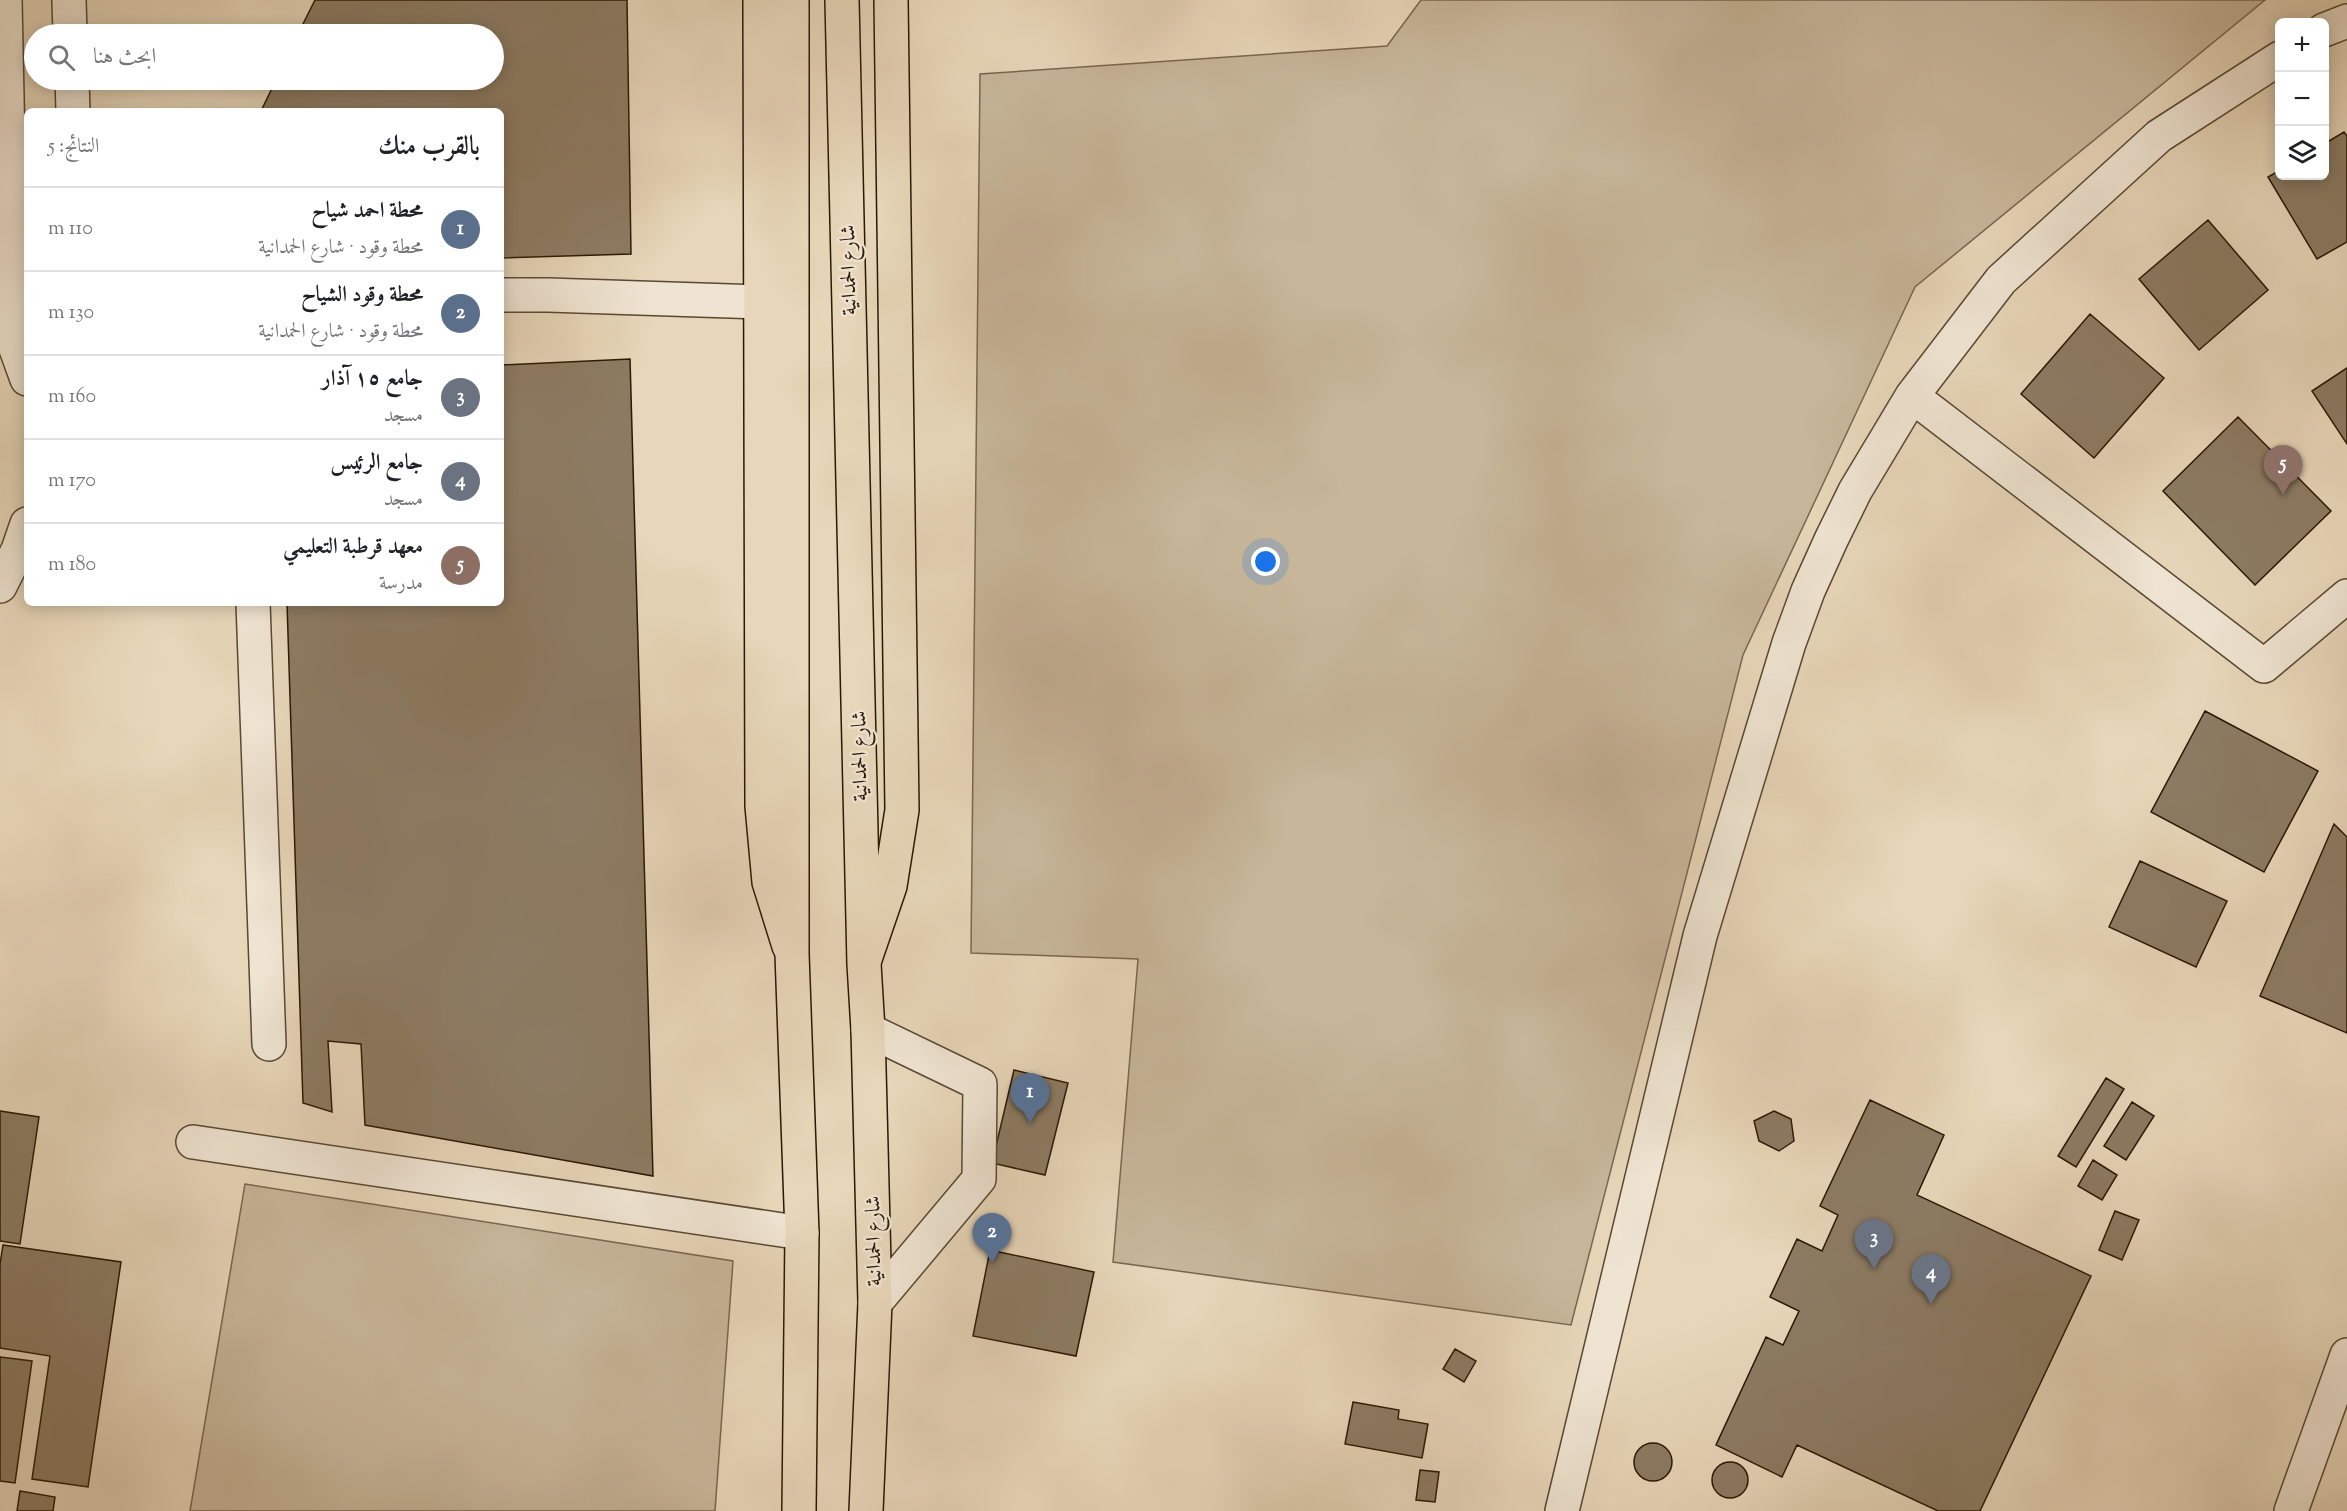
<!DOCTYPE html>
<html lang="ar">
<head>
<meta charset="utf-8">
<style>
	:root { --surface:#fff; --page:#f2f2f2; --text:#202124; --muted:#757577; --line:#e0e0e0; --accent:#0b8043 }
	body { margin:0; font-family:"Sorts Mill Goudy",Amiri,serif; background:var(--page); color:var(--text); direction:rtl }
	.controls { position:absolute; right:18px; top:18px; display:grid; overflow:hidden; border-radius:9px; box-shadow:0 3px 15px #0003 }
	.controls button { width:54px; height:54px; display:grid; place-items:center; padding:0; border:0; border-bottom:2px solid var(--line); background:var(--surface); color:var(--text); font:30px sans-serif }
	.you { position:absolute; left:1266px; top:562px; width:21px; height:21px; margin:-15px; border:4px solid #fff; border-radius:50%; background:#1a73e8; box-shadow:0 0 0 9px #1a73e833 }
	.badge { display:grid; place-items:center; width:39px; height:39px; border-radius:50%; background:var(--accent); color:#fff; font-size:20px; font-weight:700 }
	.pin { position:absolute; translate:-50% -50px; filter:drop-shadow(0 2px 3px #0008) }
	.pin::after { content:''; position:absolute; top:32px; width:21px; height:18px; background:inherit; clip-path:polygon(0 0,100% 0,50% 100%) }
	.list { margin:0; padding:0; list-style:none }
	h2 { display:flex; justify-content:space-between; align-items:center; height:78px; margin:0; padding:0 24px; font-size:26px }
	h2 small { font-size:20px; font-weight:400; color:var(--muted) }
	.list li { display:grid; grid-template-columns:39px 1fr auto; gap:18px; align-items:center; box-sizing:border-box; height:84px; padding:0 24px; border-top:2px solid var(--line) }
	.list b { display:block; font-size:22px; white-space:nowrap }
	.list p { margin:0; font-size:20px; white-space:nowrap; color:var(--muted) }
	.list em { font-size:20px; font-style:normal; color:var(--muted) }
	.icon { flex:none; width:33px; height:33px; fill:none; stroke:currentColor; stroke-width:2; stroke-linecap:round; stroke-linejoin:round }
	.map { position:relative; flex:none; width:2347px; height:1511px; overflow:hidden; direction:ltr }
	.search { position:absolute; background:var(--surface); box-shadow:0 3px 15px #0003; left:24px; top:24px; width:480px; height:66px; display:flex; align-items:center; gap:15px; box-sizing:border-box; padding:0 21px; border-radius:33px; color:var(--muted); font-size:22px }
	.panel { position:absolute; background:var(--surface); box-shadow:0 3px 15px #0003; left:24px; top:108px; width:480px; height:498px; border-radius:9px; direction:rtl }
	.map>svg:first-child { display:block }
	.green { fill:#c7b69a; stroke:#786750; stroke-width:1.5 }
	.building { fill:#8c7b63; stroke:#2a1805; stroke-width:1.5 }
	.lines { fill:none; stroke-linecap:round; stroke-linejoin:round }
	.minor-casing { stroke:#594832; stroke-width:36 }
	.major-casing { stroke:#2a1805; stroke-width:36 }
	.highway-casing { stroke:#2a1805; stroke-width:36 }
	.minor { stroke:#efe4d2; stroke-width:33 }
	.major { stroke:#e7d6b9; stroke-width:33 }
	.highway { stroke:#e7d6b9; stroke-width:33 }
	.labels { text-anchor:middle; stroke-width:4.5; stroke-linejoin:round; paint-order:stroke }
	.street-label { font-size:21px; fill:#2a1805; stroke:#efe4d2 }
</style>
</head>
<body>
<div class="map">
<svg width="2347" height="1511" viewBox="0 0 2347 1511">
	<rect width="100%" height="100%" fill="#e7d6b9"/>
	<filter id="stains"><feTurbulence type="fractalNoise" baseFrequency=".00333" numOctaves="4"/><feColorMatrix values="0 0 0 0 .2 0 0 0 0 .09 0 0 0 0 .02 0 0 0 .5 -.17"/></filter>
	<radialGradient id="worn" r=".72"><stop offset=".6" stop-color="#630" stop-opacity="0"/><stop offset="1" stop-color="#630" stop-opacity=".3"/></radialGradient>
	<path class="green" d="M1421,0H2265L1915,287L1743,655L1571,1325L1113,1262L1138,959L971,953L980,74L1387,46Z
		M245,1184L733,1261L715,1511H190Z"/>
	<path class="building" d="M315,0H627L631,254L501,258V111H261L276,80H494V34H298Z
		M2344,132L2347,136V242L2317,259L2268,177L2280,170V176H2324V144Z
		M2208,220L2268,290L2199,350L2139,279Z
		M2090,314L2164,378L2094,458L2021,394Z
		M630,359L653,1176L365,1125L361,1044L328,1041L332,1112L303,1103L287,603H501V365Z
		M2347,368V444L2312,391Z
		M2238,417L2331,511L2255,585L2163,491Z
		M2205,711L2318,771L2264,872L2151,812Z
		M2334,824L2347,837V1033L2260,996Z
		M2140,861L2227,901L2196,967L2109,927Z
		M1014,1070L1068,1083L1045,1175L992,1163Z
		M2106,1078L2124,1089L2076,1167L2058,1156Z
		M1870,1100L1944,1135L1917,1195L2091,1276L1980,1511H1938L1797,1445L1782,1477L1716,1445L1766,1337L1783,1345L1799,1311L1770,1297L1797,1239L1822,1251L1838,1215L1820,1206Z
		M2132,1102L2154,1116L2126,1160L2104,1146Z
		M0,1111L39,1117L20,1244L0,1241Z
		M1774,1111L1791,1119L1794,1141L1779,1151L1759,1141L1754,1121Z
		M2093,1160L2117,1175L2102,1200L2078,1186Z
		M2115,1211L2139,1220L2122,1260L2099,1250Z
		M3,1245L121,1262L88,1487L32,1479L50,1356L0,1348V1264Z
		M990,1250L1094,1272L1076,1356L973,1336Z
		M1455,1349L1476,1361L1464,1382L1443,1369Z
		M0,1357L32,1361L15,1483L0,1481Z
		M1353,1402L1399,1410L1398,1419L1428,1424L1422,1458L1345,1444Z
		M1634 1462a19 19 0 1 1 38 0a19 19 0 1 1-38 0Z
		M1712 1480a18 18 0 1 1 36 0a18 18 0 1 1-36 0Z
		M1420,1470L1439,1472L1435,1502L1416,1500Z
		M20,1491L55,1497L53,1511H17Z"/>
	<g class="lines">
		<g class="minor-casing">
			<path id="minor" d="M5,0L12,338L27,379
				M69,0L70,34
				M2324,30L2347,21
				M72,80L73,111
				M501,295H548L761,302
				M1912,396L2264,666L2347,596
				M0,586L18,550L27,524
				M253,603L269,1044
				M868,1030L980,1084L979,1179L875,1303
				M193,1142L802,1233
				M1562,1511L1700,936L1789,643L1808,591L1831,540L1855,491L1912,396L2001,280L2159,136L2280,58
				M2291,1511L2347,1355"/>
		</g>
		<g class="major-casing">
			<path id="major" d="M760,0L762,806L769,882L789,946
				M865,959L890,886L902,810L891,0"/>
		</g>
		<g class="highway-casing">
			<path id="highway" d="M792,0V954L802,1233L799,1511
				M842,0L864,964L868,1030L875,1303L866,1511"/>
		</g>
		<use href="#minor" class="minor"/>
		<use href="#major" class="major"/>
		<use href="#highway" class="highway"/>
	</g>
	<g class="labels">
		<g class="street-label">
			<text transform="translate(848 270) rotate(-91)" y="7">شارع الحمدانية</text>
			<text transform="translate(859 756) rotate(-91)" y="7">شارع الحمدانية</text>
			<text transform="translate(873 1241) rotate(-91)" y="7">شارع الحمدانية</text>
		</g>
	</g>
	<rect width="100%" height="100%" filter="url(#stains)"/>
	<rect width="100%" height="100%" fill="url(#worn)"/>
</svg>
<div class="controls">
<button>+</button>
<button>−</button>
<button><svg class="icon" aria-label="layers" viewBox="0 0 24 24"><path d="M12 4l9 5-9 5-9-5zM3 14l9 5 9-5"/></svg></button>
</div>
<div class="you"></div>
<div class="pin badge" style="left:1030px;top:1123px;background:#5c6f8a">1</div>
<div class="pin badge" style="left:992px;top:1263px;background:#5c6f8a">2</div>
<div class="pin badge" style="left:1874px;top:1269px;background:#6b7280">3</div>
<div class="pin badge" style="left:1931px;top:1304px;background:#6b7280">4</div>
<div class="pin badge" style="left:2283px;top:495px;background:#8d6e63">5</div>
<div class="search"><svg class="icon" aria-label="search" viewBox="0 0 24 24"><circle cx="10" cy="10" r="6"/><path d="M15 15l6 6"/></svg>ابحث هنا</div>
<section class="panel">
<h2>بالقرب منك<small>النتائج: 5</small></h2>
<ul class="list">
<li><span class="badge" style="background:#5c6f8a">1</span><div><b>محطة احمد شياح</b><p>محطة وقود · شارع الحمدانية</p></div><em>110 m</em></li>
<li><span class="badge" style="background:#5c6f8a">2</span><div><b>محطة وقود الشياح</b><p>محطة وقود · شارع الحمدانية</p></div><em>130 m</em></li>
<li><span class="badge" style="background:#6b7280">3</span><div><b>جامع ١٥ آذار</b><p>مسجد</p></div><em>160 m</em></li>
<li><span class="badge" style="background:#6b7280">4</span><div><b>جامع الرئيس</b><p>مسجد</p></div><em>170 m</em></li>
<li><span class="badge" style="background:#8d6e63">5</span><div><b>معهد قرطبة التعليمي</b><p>مدرسة</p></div><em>180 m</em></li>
</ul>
</section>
</div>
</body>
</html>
